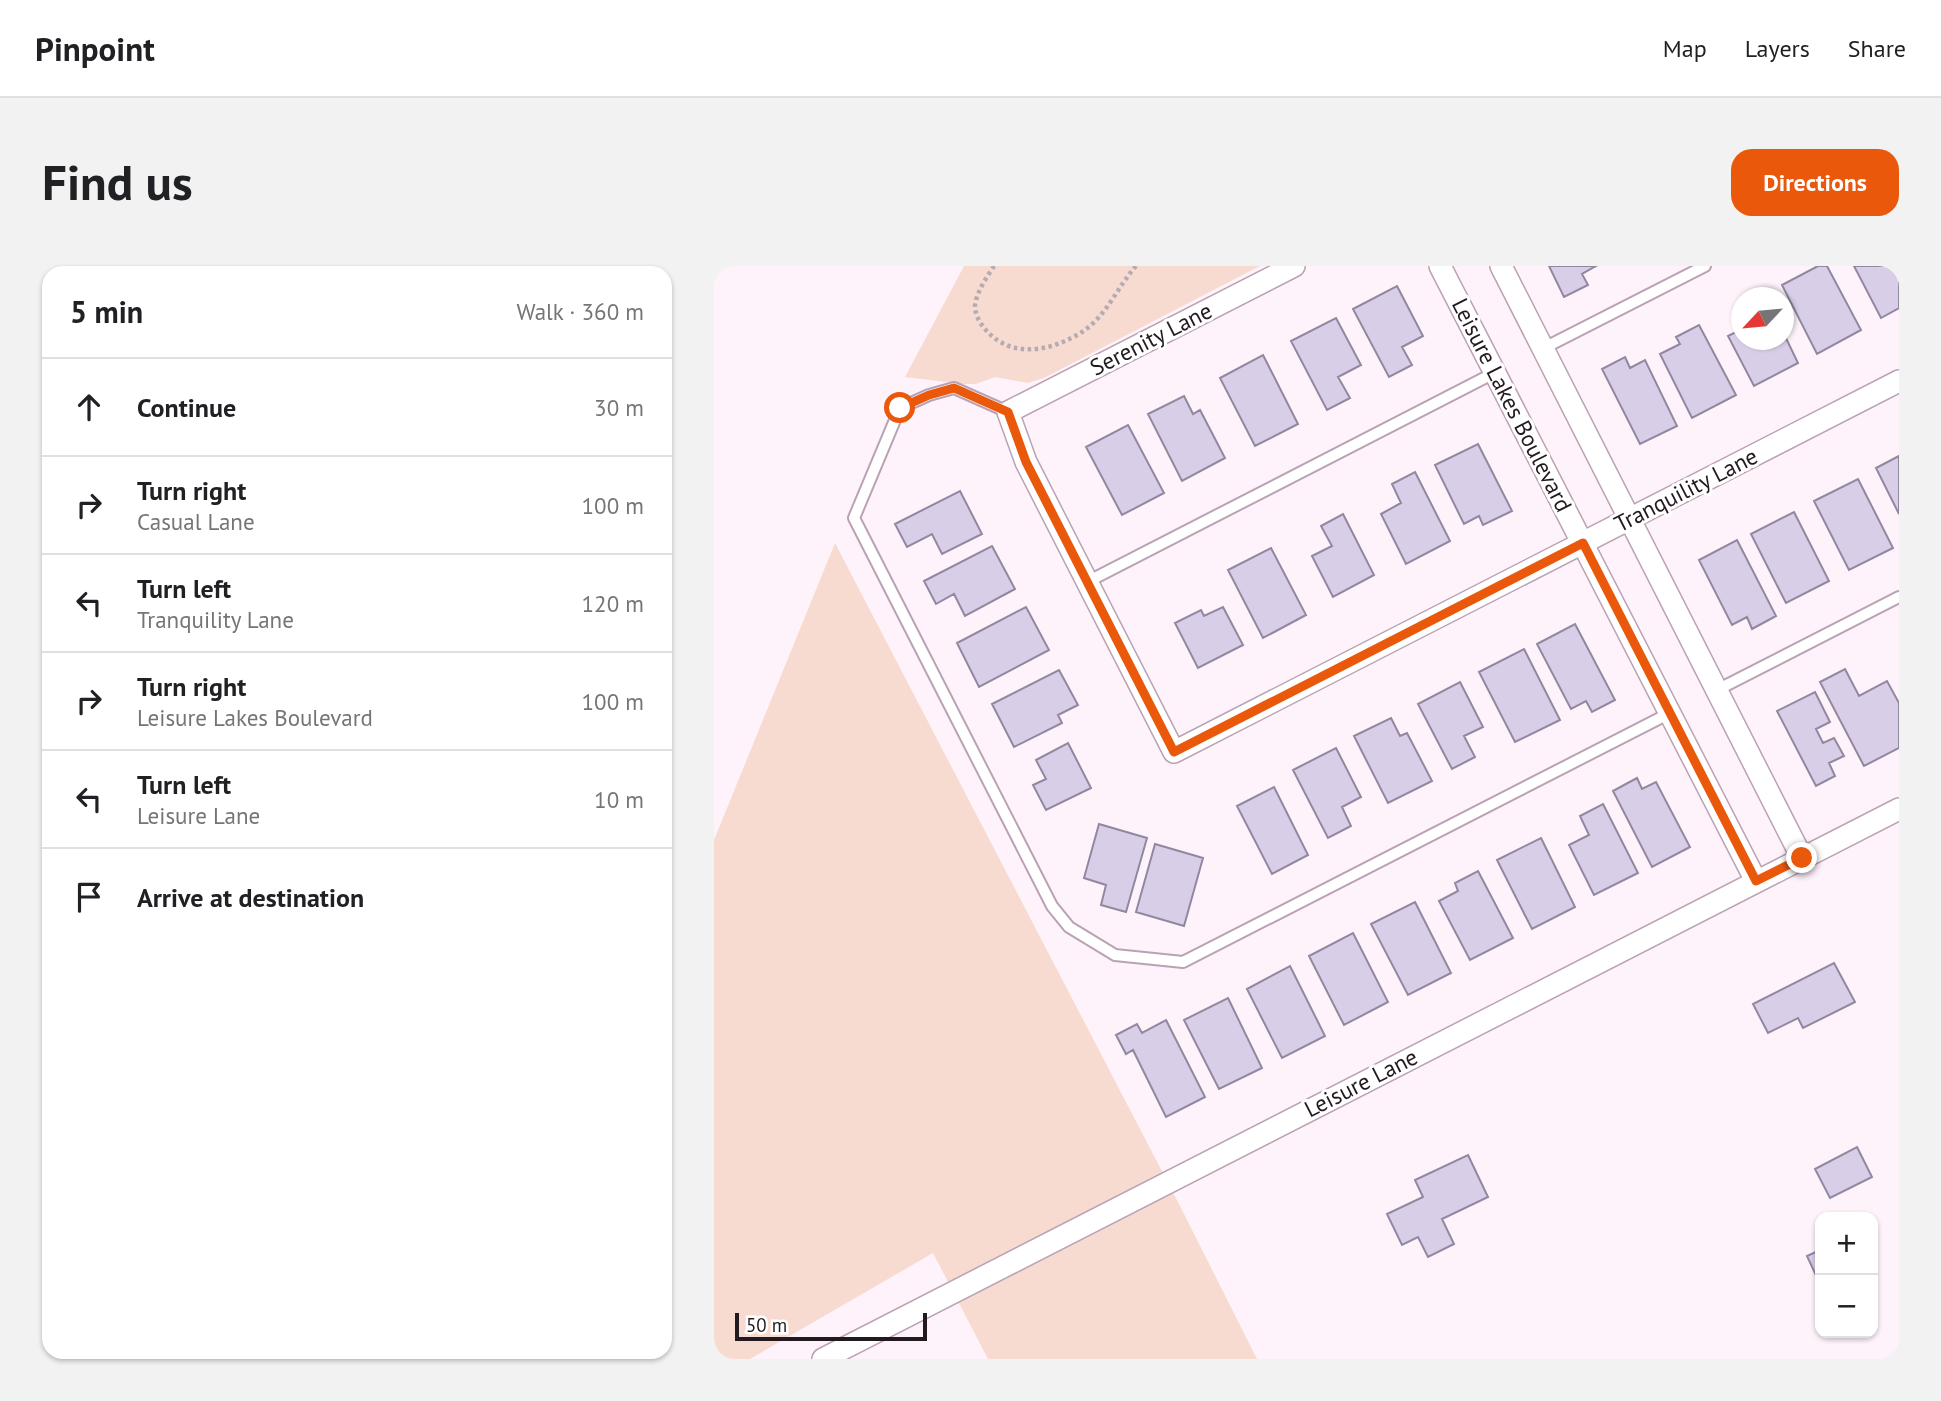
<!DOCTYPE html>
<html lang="en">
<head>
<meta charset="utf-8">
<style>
	:root { --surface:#fff; --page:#f2f2f2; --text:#202124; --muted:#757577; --line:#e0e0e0; --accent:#ea580c }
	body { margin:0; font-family:"PT Sans",sans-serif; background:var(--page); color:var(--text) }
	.controls { position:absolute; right:21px; bottom:21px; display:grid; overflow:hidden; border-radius:14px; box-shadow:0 2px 5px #0004 }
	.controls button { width:63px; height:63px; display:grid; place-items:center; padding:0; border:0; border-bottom:2px solid var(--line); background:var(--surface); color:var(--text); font:35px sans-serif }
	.compass { position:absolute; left:1017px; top:21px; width:63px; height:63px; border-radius:50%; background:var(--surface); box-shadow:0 2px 5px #0004; rotate:244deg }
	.scale { position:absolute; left:21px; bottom:18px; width:192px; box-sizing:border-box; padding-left:7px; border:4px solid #231a20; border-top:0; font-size:19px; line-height:24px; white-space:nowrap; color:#231a20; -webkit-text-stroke:5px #fff; paint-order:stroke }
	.stop { position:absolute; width:21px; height:21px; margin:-16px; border:5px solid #ea580c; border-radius:50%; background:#fff }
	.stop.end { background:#ea580c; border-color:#fff; box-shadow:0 2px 7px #0008 }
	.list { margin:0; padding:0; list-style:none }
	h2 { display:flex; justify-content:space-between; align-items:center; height:91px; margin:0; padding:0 28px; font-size:30px }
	h2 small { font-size:23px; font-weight:400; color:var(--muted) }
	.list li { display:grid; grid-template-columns:46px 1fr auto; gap:21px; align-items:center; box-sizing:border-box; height:98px; padding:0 28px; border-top:2px solid var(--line) }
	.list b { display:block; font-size:26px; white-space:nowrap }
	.list p { margin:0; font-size:23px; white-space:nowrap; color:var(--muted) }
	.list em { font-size:23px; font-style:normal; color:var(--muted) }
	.icon { flex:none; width:38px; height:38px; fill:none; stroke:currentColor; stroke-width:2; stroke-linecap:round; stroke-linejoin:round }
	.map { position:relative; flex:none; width:1185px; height:1093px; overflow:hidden; border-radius:21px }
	header { display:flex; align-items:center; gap:42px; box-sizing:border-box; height:98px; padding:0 35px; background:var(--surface); border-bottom:2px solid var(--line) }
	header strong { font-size:33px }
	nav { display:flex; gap:38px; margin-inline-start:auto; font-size:24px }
	.intro { display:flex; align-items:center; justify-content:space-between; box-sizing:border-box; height:168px; padding:0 42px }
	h1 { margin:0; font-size:49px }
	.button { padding:18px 32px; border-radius:21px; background:var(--accent); color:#fff; font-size:24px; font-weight:700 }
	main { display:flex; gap:42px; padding:0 42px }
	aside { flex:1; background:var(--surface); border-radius:21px; box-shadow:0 2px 5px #0004 }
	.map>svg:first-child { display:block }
	.green { fill:#f8dbd0 }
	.building { fill:#d8cee8; stroke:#9188a0; stroke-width:2 }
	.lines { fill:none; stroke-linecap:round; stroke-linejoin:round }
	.lane-casing { stroke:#baa2b4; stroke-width:14 }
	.street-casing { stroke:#baa2b4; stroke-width:24 }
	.path { stroke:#b6abb3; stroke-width:4.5; stroke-dasharray:3.5 3.5; stroke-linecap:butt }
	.lane { stroke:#fff; stroke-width:10 }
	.street { stroke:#fff; stroke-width:21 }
	.route { stroke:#ea580c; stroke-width:9 }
	.labels { text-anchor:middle; stroke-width:6; stroke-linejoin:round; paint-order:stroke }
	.street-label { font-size:23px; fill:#231a20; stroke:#fff }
</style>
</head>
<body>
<header>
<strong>Pinpoint</strong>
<nav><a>Map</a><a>Layers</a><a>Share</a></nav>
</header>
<div class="intro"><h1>Find us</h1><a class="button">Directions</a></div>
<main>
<aside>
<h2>5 min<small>Walk · 360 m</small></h2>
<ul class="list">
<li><svg class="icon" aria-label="ahead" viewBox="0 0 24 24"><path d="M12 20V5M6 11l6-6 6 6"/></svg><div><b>Continue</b></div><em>30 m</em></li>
<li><svg class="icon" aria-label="right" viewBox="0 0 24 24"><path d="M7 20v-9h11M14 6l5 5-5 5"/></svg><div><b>Turn right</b><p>Casual Lane</p></div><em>100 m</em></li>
<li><svg class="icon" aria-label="left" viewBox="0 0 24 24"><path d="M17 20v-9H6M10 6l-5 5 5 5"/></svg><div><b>Turn left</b><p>Tranquility Lane</p></div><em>120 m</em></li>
<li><svg class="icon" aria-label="right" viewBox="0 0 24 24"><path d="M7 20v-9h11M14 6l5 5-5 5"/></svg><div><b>Turn right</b><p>Leisure Lakes Boulevard</p></div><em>100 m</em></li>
<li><svg class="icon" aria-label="left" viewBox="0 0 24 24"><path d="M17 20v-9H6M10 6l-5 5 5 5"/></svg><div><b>Turn left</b><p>Leisure Lane</p></div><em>10 m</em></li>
<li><svg class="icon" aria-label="arrive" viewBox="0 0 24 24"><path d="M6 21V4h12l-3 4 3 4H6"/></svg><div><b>Arrive at destination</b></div></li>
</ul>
</aside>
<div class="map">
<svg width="1185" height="1093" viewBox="0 0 1185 1093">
	<rect width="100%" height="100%" fill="#fef3fb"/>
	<path class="green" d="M250,0H546L330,112L314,117L281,111L262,118H248L191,111Z
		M121,277L464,936L543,1093H274L219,987L36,1093H0V574Z"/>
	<path class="building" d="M835,0H882L868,8L874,19L850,31Z
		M1104,0H1113L1147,64L1103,88L1068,19Z
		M1140,0H1185V42L1167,52Z
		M683,20L709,70L688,81L698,99L675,111L639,43Z
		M622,52L647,99L624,111L636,132L613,144L577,75Z
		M985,59L1022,129L978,152L946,88L966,78L962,71Z
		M1028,63V74H1070V68L1084,97L1040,120L1014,70Z
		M549,89L584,158L541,180L506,112Z
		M911,91L916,102L931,94L963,160L926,178L888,103Z
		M470,130L479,148L486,144L511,192L468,215L434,148Z
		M414,159L450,227L408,249L372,181Z
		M764,178L798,245L769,259L765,250L750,258L721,199Z
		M1185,190V248L1162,202Z
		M701,206L736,275L692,298L667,248L687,237L678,218Z
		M1144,213L1179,282L1135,304L1100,235Z
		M246,225L268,268L228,288L218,268L193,281L181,258Z
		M1080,246L1115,315L1072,337L1037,268Z
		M629,248L660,309L619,331L598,290L618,280L607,260Z
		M1023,274L1062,350L1038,363L1033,351L1018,359L985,294Z
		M278,280L301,323L251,350L240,328L222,338L210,315Z
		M557,282L592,349L549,372L514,304Z
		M312,341L335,384L265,421L243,377Z
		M509,341L529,379L484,402L461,357L487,344L490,350Z
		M861,358L901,434L878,446L872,435L857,443L823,378Z
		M810,383L846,454L801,476L765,406Z
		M1131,403L1145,430L1173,415L1185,437V482L1150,500L1106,416Z
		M345,404L364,439L344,449L348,457L300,481L278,438Z
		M746,416L769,461L750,470L761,491L738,503L704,438Z
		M1101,426L1116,456L1102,463L1109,477L1120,472L1130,490L1115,497L1121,510L1102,520L1063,445Z
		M677,452L686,470L693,467L718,515L674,537L640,470Z
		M354,477L377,522L332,544L319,519L332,513L322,494Z
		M622,482L647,531L628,541L637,560L614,572L579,504Z
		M923,512L928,523L942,516L976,581L938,601L899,525Z
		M560,521L594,589L558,608L523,540Z
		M889,538L924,607L880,629L855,579L875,569L866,550Z
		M385,558L433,572L412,646L387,639L392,619L370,612Z
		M827,572L861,641L818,663L783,594Z
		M441,578L489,592L470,660L422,646Z
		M764,605L799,672L756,694L725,635L744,625L741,617Z
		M701,636L737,707L694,729L657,658Z
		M639,667L674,736L630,759L595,690Z
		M1120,697L1141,736L1089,762L1084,752L1054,767L1039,738Z
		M576,700L611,770L568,792L533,723Z
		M514,732L548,802L505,823L470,754Z
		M452,754L491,831L452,851L419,784L412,788L402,769L423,758L428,767Z
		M1143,881L1158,911L1116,932L1101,903Z
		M754,889L774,931L728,953L740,978L714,991L704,971L688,979L673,948L709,931L701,914Z
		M1106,984V1018L1093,990Z"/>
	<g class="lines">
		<g class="lane-casing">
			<path id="lane" d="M828,83L991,0
				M294,146L240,122L215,129L186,142L140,252L338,640L355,661L401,689L469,696L956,447
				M373,316L782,106
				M1003,424L1185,331"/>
		</g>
		<g class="street-casing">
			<path id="street" d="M580,0L294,146L312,196L460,486L1185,115
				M726,0L1042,615
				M787,0L1088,592
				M109,1093L1185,543"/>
		</g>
		<path class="path" d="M280,0C273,11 263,25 261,39C261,48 265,56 271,63C297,94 338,85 368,66C392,51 404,20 422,0"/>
		<use href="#lane" class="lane"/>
		<use href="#street" class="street"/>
	</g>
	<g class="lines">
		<path class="route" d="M186,142L215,129L240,122L294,146L312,196L460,486L869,277L1042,615L1088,592"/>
	</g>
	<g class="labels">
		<g class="street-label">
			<text transform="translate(437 73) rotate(-27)" y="8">Serenity Lane</text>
			<text transform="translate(798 139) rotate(63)" y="8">Leisure Lakes Boulevard</text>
			<text transform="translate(972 224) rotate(-27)" y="8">Tranquility Lane</text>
			<text transform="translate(647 817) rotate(-27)" y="8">Leisure Lane</text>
		</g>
	</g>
</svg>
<div class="controls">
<button>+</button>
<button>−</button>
</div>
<svg class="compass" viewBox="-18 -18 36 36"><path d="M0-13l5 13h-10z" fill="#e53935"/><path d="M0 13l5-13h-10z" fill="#757577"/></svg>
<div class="scale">50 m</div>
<div class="stop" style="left:186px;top:142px"></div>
<div class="stop end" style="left:1088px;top:592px"></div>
</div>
</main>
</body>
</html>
